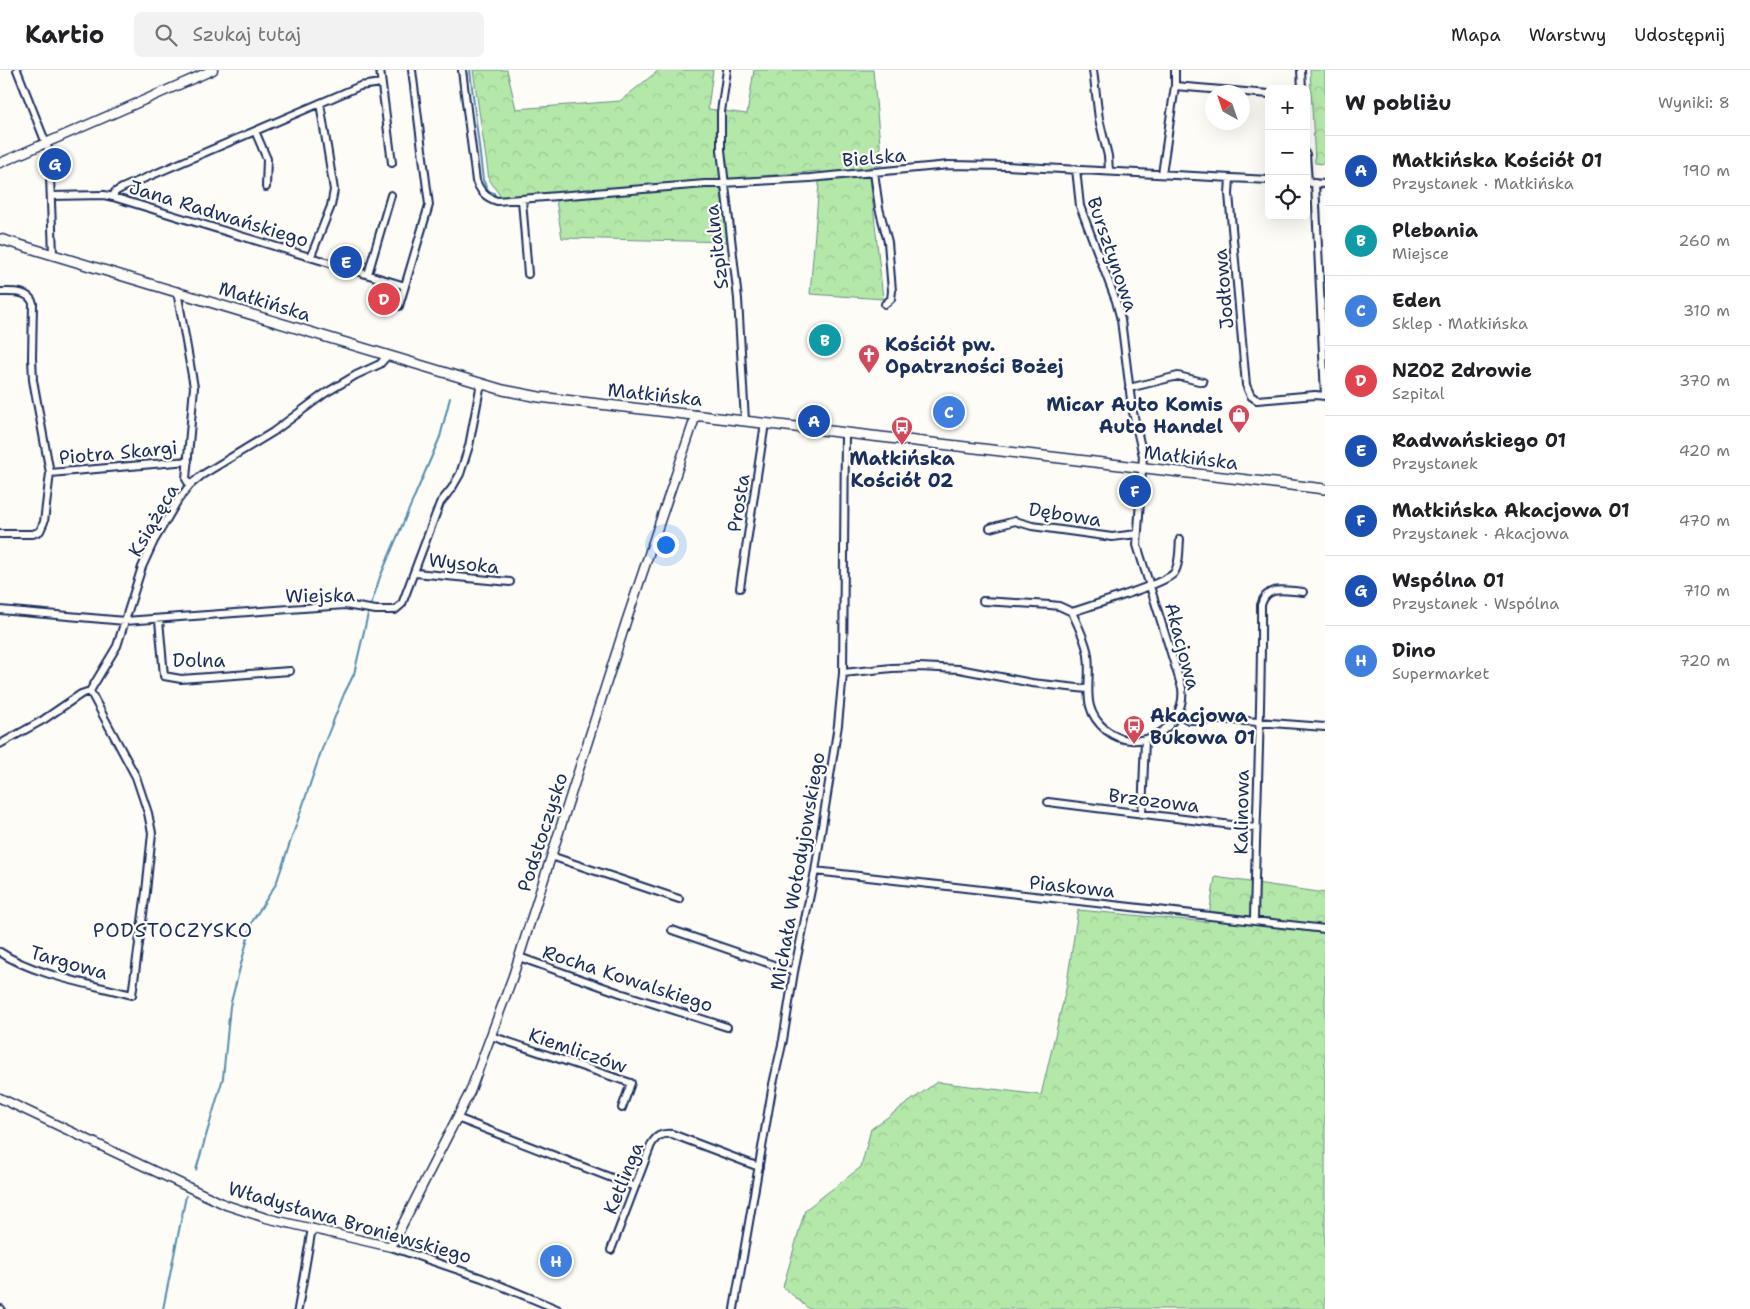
<!DOCTYPE html>
<html lang="pl">
<head>
<meta charset="utf-8">
<style>
	:root { --surface:#fff; --page:#f2f2f2; --text:#202124; --muted:#757577; --line:#e0e0e0; --accent:#111827 }
	body { margin:0; font-family:"Shantell Sans",sans-serif; background:var(--page); color:var(--text) }
	.controls { position:absolute; right:15px; top:15px; display:grid; overflow:hidden; border-radius:8px; box-shadow:0 5px 20px #0002 }
	.controls button { width:45px; height:45px; display:grid; place-items:center; padding:0; border:0; border-bottom:1px solid var(--line); background:var(--surface); color:var(--text); font:25px sans-serif }
	.compass { position:absolute; left:1205px; top:15px; width:45px; height:45px; border-radius:50%; background:var(--surface); box-shadow:0 5px 20px #0002; rotate:320deg }
	.you { position:absolute; left:665px; top:474px; width:18px; height:18px; margin:-12px; border:4px solid #fff; border-radius:50%; background:#1a73e8; box-shadow:0 0 0 8px #1a73e833 }
	.badge { display:grid; place-items:center; width:32px; height:32px; border-radius:50%; background:var(--accent); color:#fff; font-size:16px; font-weight:700 }
	.pin { position:absolute; translate:-50% -50%; border:2px solid #fff; box-shadow:0 1px 5px #0006 }
	.list { margin:0; padding:0; list-style:none }
	h2 { display:flex; justify-content:space-between; align-items:center; height:65px; margin:0; padding:0 20px; font-size:21px }
	h2 small { font-size:16px; font-weight:400; color:var(--muted) }
	.list li { display:grid; grid-template-columns:32px 1fr auto; gap:15px; align-items:center; box-sizing:border-box; height:70px; padding:0 20px; border-top:1px solid var(--line) }
	.list b { display:block; font-size:19px; white-space:nowrap }
	.list p { margin:0; font-size:16px; white-space:nowrap; color:var(--muted) }
	.list em { font-size:16px; font-style:normal; color:var(--muted) }
	.icon { flex:none; width:28px; height:28px; fill:none; stroke:currentColor; stroke-width:2; stroke-linecap:round; stroke-linejoin:round }
	.map { position:relative; flex:none; width:1325px; height:1239px; overflow:hidden }
	header { display:flex; align-items:center; gap:30px; box-sizing:border-box; height:70px; padding:0 25px; background:var(--surface); border-bottom:1px solid var(--line) }
	header strong { font-size:24px }
	nav { display:flex; gap:28px; margin-inline-start:auto; font-size:18px }
	.search { width:350px; height:45px; background:var(--page); display:flex; align-items:center; gap:12px; box-sizing:border-box; padding:0 18px; border-radius:8px; color:var(--muted); font-size:19px }
	main { display:flex }
	aside { flex:1; background:var(--surface) }
	.map>svg:first-child { display:block }
	.forest { fill:url(#forest-crowns); stroke:#688c84 }
	.lines { fill:none; stroke-linecap:round; stroke-linejoin:round }
	.stream { stroke:#568caa; stroke-width:2 }
	.minor-casing { stroke:#1b2f5e; stroke-width:10 }
	.tertiary-casing { stroke:#1b2f5e; stroke-width:11 }
	.secondary-casing { stroke:#1b2f5e; stroke-width:12 }
	.minor { stroke:#fdfcf7; stroke-width:6 }
	.tertiary { stroke:#fdfcf7; stroke-width:8 }
	.secondary { stroke:#fdfcf7; stroke-width:9 }
	.labels { text-anchor:middle; stroke-width:4.5; stroke-linejoin:round; paint-order:stroke }
	.street-label { font-size:19px; fill:#1b2f5e; stroke:#fdfcf7 }
	.poi-label { font-size:19px; font-weight:bold; fill:#1b2f5e; stroke:#fdfcf7; text-anchor:start }
	.neighbourhood-label { font-size:20px; letter-spacing:1px; fill:#1b2f5e; stroke:#fdfcf7 }
</style>
</head>
<body>
<header>
<strong>Kartio</strong>
<div class="search"><svg class="icon" aria-label="search" viewBox="0 0 24 24"><circle cx="10" cy="10" r="6"/><path d="M15 15l6 6"/></svg>Szukaj tutaj</div>
<nav><a>Mapa</a><a>Warstwy</a><a>Udostępnij</a></nav>
</header>
<main>
<div class="map">
<svg width="1325" height="1239" viewBox="0 0 1325 1239">
	<defs>
		<pattern id="forest-crowns" width="20" height="18" patternUnits="userSpaceOnUse" patternTransform="scale(1.25)"><rect width="20" height="18" fill="#b4e8a9"/><path d="M2 6a3 3 0 1 1 6 0M12 15a3 3 0 1 1 6 0" fill="none" stroke="#9ac794"/></pattern>
	</defs>
	<rect width="100%" height="100%" fill="#fdfcf7"/>
	<filter id="ink" filterUnits="userSpaceOnUse"><feTurbulence type="fractalNoise" baseFrequency=".02" numOctaves="2"/><feDisplacementMap in="SourceGraphic" scale="10" xChannelSelector="R" yChannelSelector="G"/><feConvolveMatrix kernelMatrix="1 2 1 2 8 2 1 2 1" color-interpolation-filters="sRGB"/></filter>
	<g filter="url(#ink)">
		<path class="forest" d="M473,0H507L516,39L620,31L659,0H713L708,39L747,44L754,0H873L882,95L869,97L883,229L810,224L820,101L719,110L729,172L562,168L555,124L502,129L489,109Z
			M1310,0H1325V94L1315,93Z
			M1215,807L1325,823V1239H809L783,1217L805,1140L861,1097L871,1059L937,1012L1041,1025L1066,919L1078,840L1208,852Z"/>
		<g class="lines">
			<path class="stream" d="M470,0L483,110L488,121L494,123L495,126
				M371,535L380,507L440,367L450,328
				M196,1100L223,1008L230,936L252,852L276,814L322,679L344,624L354,604L368,544
				M163,1239L186,1126"/>
			<g class="minor-casing">
				<path id="minor" d="M17,0L49,81L53,184
					M380,0L392,93
					M462,0L476,111C481,122 485,127 497,131L705,114L810,108L949,95L1007,96L1269,110
					M727,0L721,42V80L738,229L745,351
					M1093,0L1099,49L1108,86L1109,101
					M1301,0L1302,19
					M1175,16L1269,24
					M255,61L267,89L266,117
					M1306,84L1308,112
					M874,102L879,138L888,172L892,221L891,229L885,234
					M1162,104L1175,16V0
					M1230,108L1229,124L1246,315L1251,326L1257,330L1315,325L1325,326
					M1311,113L1325,114
					M1315,113L1325,326
					M51,126L104,125L113,127L405,216
					M113,127L115,122L122,118L360,16L381,13
					M522,130L528,204
					M311,186L331,136L334,120L320,33
					M368,204L391,125
					M177,221L194,317L186,409L190,415
					M0,222C12,222 28,220 33,233L32,288L33,310L50,403L44,452L40,461L33,464H0
					M399,236L429,135L412,0
					M1129,318L1178,306L1203,312
					M50,403L188,391
					M990,458L1015,451L1032,456L1112,467L1137,464
					M415,503L510,512
					M740,518L765,353
					M983,531L1050,535L1059,536L1072,542C1090,536 1165,514 1174,503C1180,494 1179,479 1180,469
					M0,540L125,551L345,535L376,540H395L402,534L440,433L452,418L460,404L469,376L481,313
					M1072,542C1078,556 1086,571 1088,585C1092,614 1079,638 1106,660C1139,687 1187,657 1182,618L1137,475L1143,386L1132,338L1121,250L1116,231L1080,136L1076,99
					M159,550L164,606L181,609L290,601
					M843,603L892,598L919,597L959,599L1032,613L1087,619
					M1178,644L1189,650H1232L1325,657
					M0,674L43,650L81,624L90,621L117,576L142,497L154,471L178,430L190,415L202,405L273,362L324,324L356,305L380,294L388,285
					M1048,732L1256,758
					M1142,744L1145,670
					M551,786L679,829
					M815,801L1325,859
					M1254,850C1256,745 1262,640 1261,535C1267,514 1286,521 1303,522
					M672,860L794,902
					M0,882C34,905 91,914 132,925L146,822L152,763L148,743L136,707L90,621
					M519,887L620,923L727,957
					M491,966L631,1013L622,1038
					M457,1048L635,1117
					M391,1177L482,1208L557,1239
					M611,1180L651,1075C656,1066 661,1063 672,1064L759,1097
					M0,1239H1
					M298,1239L312,1158
					M734,1239L773,1014L783,970L794,902L815,801L838,655L843,603L845,364"/>
			</g>
			<g class="tertiary-casing">
				<path id="tertiary" d="M0,93L213,0
					M0,1028L226,1135L266,1148L391,1177L470,1022L513,906L626,552L696,345"/>
			</g>
			<g class="secondary-casing">
				<path id="secondary" d="M0,169L503,320L539,327L1325,419"/>
			</g>
			<use href="#minor" class="minor"/>
			<use href="#tertiary" class="tertiary"/>
			<use href="#secondary" class="secondary"/>
		</g>
	</g>
	<defs>
		<g id="church-pin" transform="scale(1.125)"><path d="M0 17L-7.5 6A9.5 9.5 0 1 1 7.5 6Z" fill="#d1495b" stroke="#fdfcf7"/><path d="M-1.2-6h2.4v3.5h3.3v2.4h-3.3V6h-2.4V-.1h-3.3v-2.4h3.3Z" fill="#fff"/></g>
		<g id="shop-pin" transform="scale(1.125)"><path d="M0 17L-7.5 6A9.5 9.5 0 1 1 7.5 6Z" fill="#d1495b" stroke="#fdfcf7"/><path d="M-5-2.5h2.3a2.7 3.5 0 0 1 5.4 0H5L5.5 6h-11ZM-1.5-2.5h3a1.5 2.3 0 0 0-3 0Z" fill="#fff"/></g>
		<g id="bus-pin" transform="scale(1.125)"><path d="M0 17L-7.5 6A9.5 9.5 0 1 1 7.5 6Z" fill="#d1495b" stroke="#fdfcf7"/><path d="M-5-6H5V4H4V6H2V4H-2V6H-4V4H-5ZM-3.5-4V0h7V-4ZM-3.5 1.2v1.5H-2V1.2ZM2 1.2v1.5H3.5V1.2Z" fill="#fff"/></g>
	</defs>
	<g fill-rule="evenodd">
		<use href="#church-pin" x="869" y="285"/>
		<use href="#shop-pin" x="1239" y="345"/>
		<use href="#bus-pin" x="902" y="357"/>
		<use href="#bus-pin" x="1134" y="656"/>
	</g>
	<g class="labels">
		<g class="street-label">
			<text transform="translate(874 87) rotate(-5)" y="7">Bielska</text>
			<text transform="translate(219 143) rotate(17)" y="7">Jana Radwańskiego</text>
			<text transform="translate(716 177) rotate(-97)" y="7">Szpitalna</text>
			<text transform="translate(1113 184) rotate(71)" y="7">Bursztynowa</text>
			<text transform="translate(1223 219) rotate(-95)" y="7">Jodłowa</text>
			<text transform="translate(265 231) rotate(17)" y="7">Małkińska</text>
			<text transform="translate(655 324) rotate(6)" y="7">Małkińska</text>
			<text transform="translate(118 382) rotate(-5)" y="7">Piotra Skargi</text>
			<text transform="translate(1191 387) rotate(7)" y="7">Małkińska</text>
			<text transform="translate(738 433) rotate(-81)" y="7">Prosta</text>
			<text transform="translate(1065 444) rotate(9)" y="7">Dębowa</text>
			<text transform="translate(153 450) rotate(-60)" y="7">Książęca</text>
			<text transform="translate(464 493) rotate(6)" y="7">Wysoka</text>
			<text transform="translate(320 525) rotate(-1)" y="7">Wiejska</text>
			<text transform="translate(1183 576) rotate(75)" y="7">Akacjowa</text>
			<text x="199" y="597">Dolna</text>
			<text transform="translate(1154 730) rotate(7)" y="7">Brzozowa</text>
			<text transform="translate(1241 742) rotate(-89)" y="7">Kalinowa</text>
			<text transform="translate(542 762) rotate(-72)" y="7">Podstoczysko</text>
			<text transform="translate(797 801) rotate(-80)" y="7">Michała Wołodyjowskiego</text>
			<text transform="translate(1072 816) rotate(6)" y="7">Piaskowa</text>
			<text transform="translate(69 892) rotate(16)" y="7">Targowa</text>
			<text transform="translate(628 908) rotate(18)" y="7">Rocha Kowalskiego</text>
			<text transform="translate(578 980) rotate(19)" y="7">Kiemliczów</text>
			<text transform="translate(623 1108) rotate(-68)" y="7">Ketlinga</text>
			<text transform="translate(350 1152) rotate(16)" y="7">Władysława Broniewskiego</text>
		</g>
		<g class="poi-label">
			<text x="885" y="281">Kościół pw.<tspan x="885" dy="22">Opatrzności Bożej</tspan></text>
			<text x="1223" y="341" text-anchor="end">Micar Auto Komis<tspan x="1223" dy="22">Auto Handel</tspan></text>
			<text x="902" y="395" text-anchor="middle">Małkińska<tspan x="902" dy="22">Kościół 02</tspan></text>
			<text x="1150" y="652">Akacjowa<tspan x="1150" dy="22">Bukowa 01</tspan></text>
		</g>
		<g class="neighbourhood-label">
			<text x="173" y="867">PODSTOCZYSKO</text>
		</g>
	</g>
</svg>
<div class="controls">
<button>+</button>
<button>−</button>
<button><svg class="icon" aria-label="locate" viewBox="0 0 24 24"><circle cx="12" cy="12" r="6"/><path d="M12 2v4M12 18v4M2 12h4M18 12h4"/></svg></button>
</div>
<svg class="compass" viewBox="-18 -18 36 36"><path d="M0-13l5 13h-10z" fill="#e53935"/><path d="M0 13l5-13h-10z" fill="#757577"/></svg>
<div class="you"></div>
<div class="pin badge" style="left:814px;top:351px;background:#1a4fb4">A</div>
<div class="pin badge" style="left:825px;top:270px;background:#0f9aa8">B</div>
<div class="pin badge" style="left:949px;top:342px;background:#3f7fe0">C</div>
<div class="pin badge" style="left:384px;top:229px;background:#e0444e">D</div>
<div class="pin badge" style="left:346px;top:192px;background:#1a4fb4">E</div>
<div class="pin badge" style="left:1135px;top:421px;background:#1a4fb4">F</div>
<div class="pin badge" style="left:55px;top:94px;background:#1a4fb4">G</div>
<div class="pin badge" style="left:556px;top:1191px;background:#3f7fe0">H</div>
</div>
<aside>
<h2>W pobliżu<small>Wyniki: 8</small></h2>
<ul class="list">
<li><span class="badge" style="background:#1a4fb4">A</span><div><b>Małkińska Kościół 01</b><p>Przystanek · Małkińska</p></div><em>190 m</em></li>
<li><span class="badge" style="background:#0f9aa8">B</span><div><b>Plebania</b><p>Miejsce</p></div><em>260 m</em></li>
<li><span class="badge" style="background:#3f7fe0">C</span><div><b>Eden</b><p>Sklep · Małkińska</p></div><em>310 m</em></li>
<li><span class="badge" style="background:#e0444e">D</span><div><b>NZOZ Zdrowie</b><p>Szpital</p></div><em>370 m</em></li>
<li><span class="badge" style="background:#1a4fb4">E</span><div><b>Radwańskiego 01</b><p>Przystanek</p></div><em>420 m</em></li>
<li><span class="badge" style="background:#1a4fb4">F</span><div><b>Małkińska Akacjowa 01</b><p>Przystanek · Akacjowa</p></div><em>470 m</em></li>
<li><span class="badge" style="background:#1a4fb4">G</span><div><b>Wspólna 01</b><p>Przystanek · Wspólna</p></div><em>710 m</em></li>
<li><span class="badge" style="background:#3f7fe0">H</span><div><b>Dino</b><p>Supermarket</p></div><em>720 m</em></li>
</ul>
</aside>
</main>
</body>
</html>
